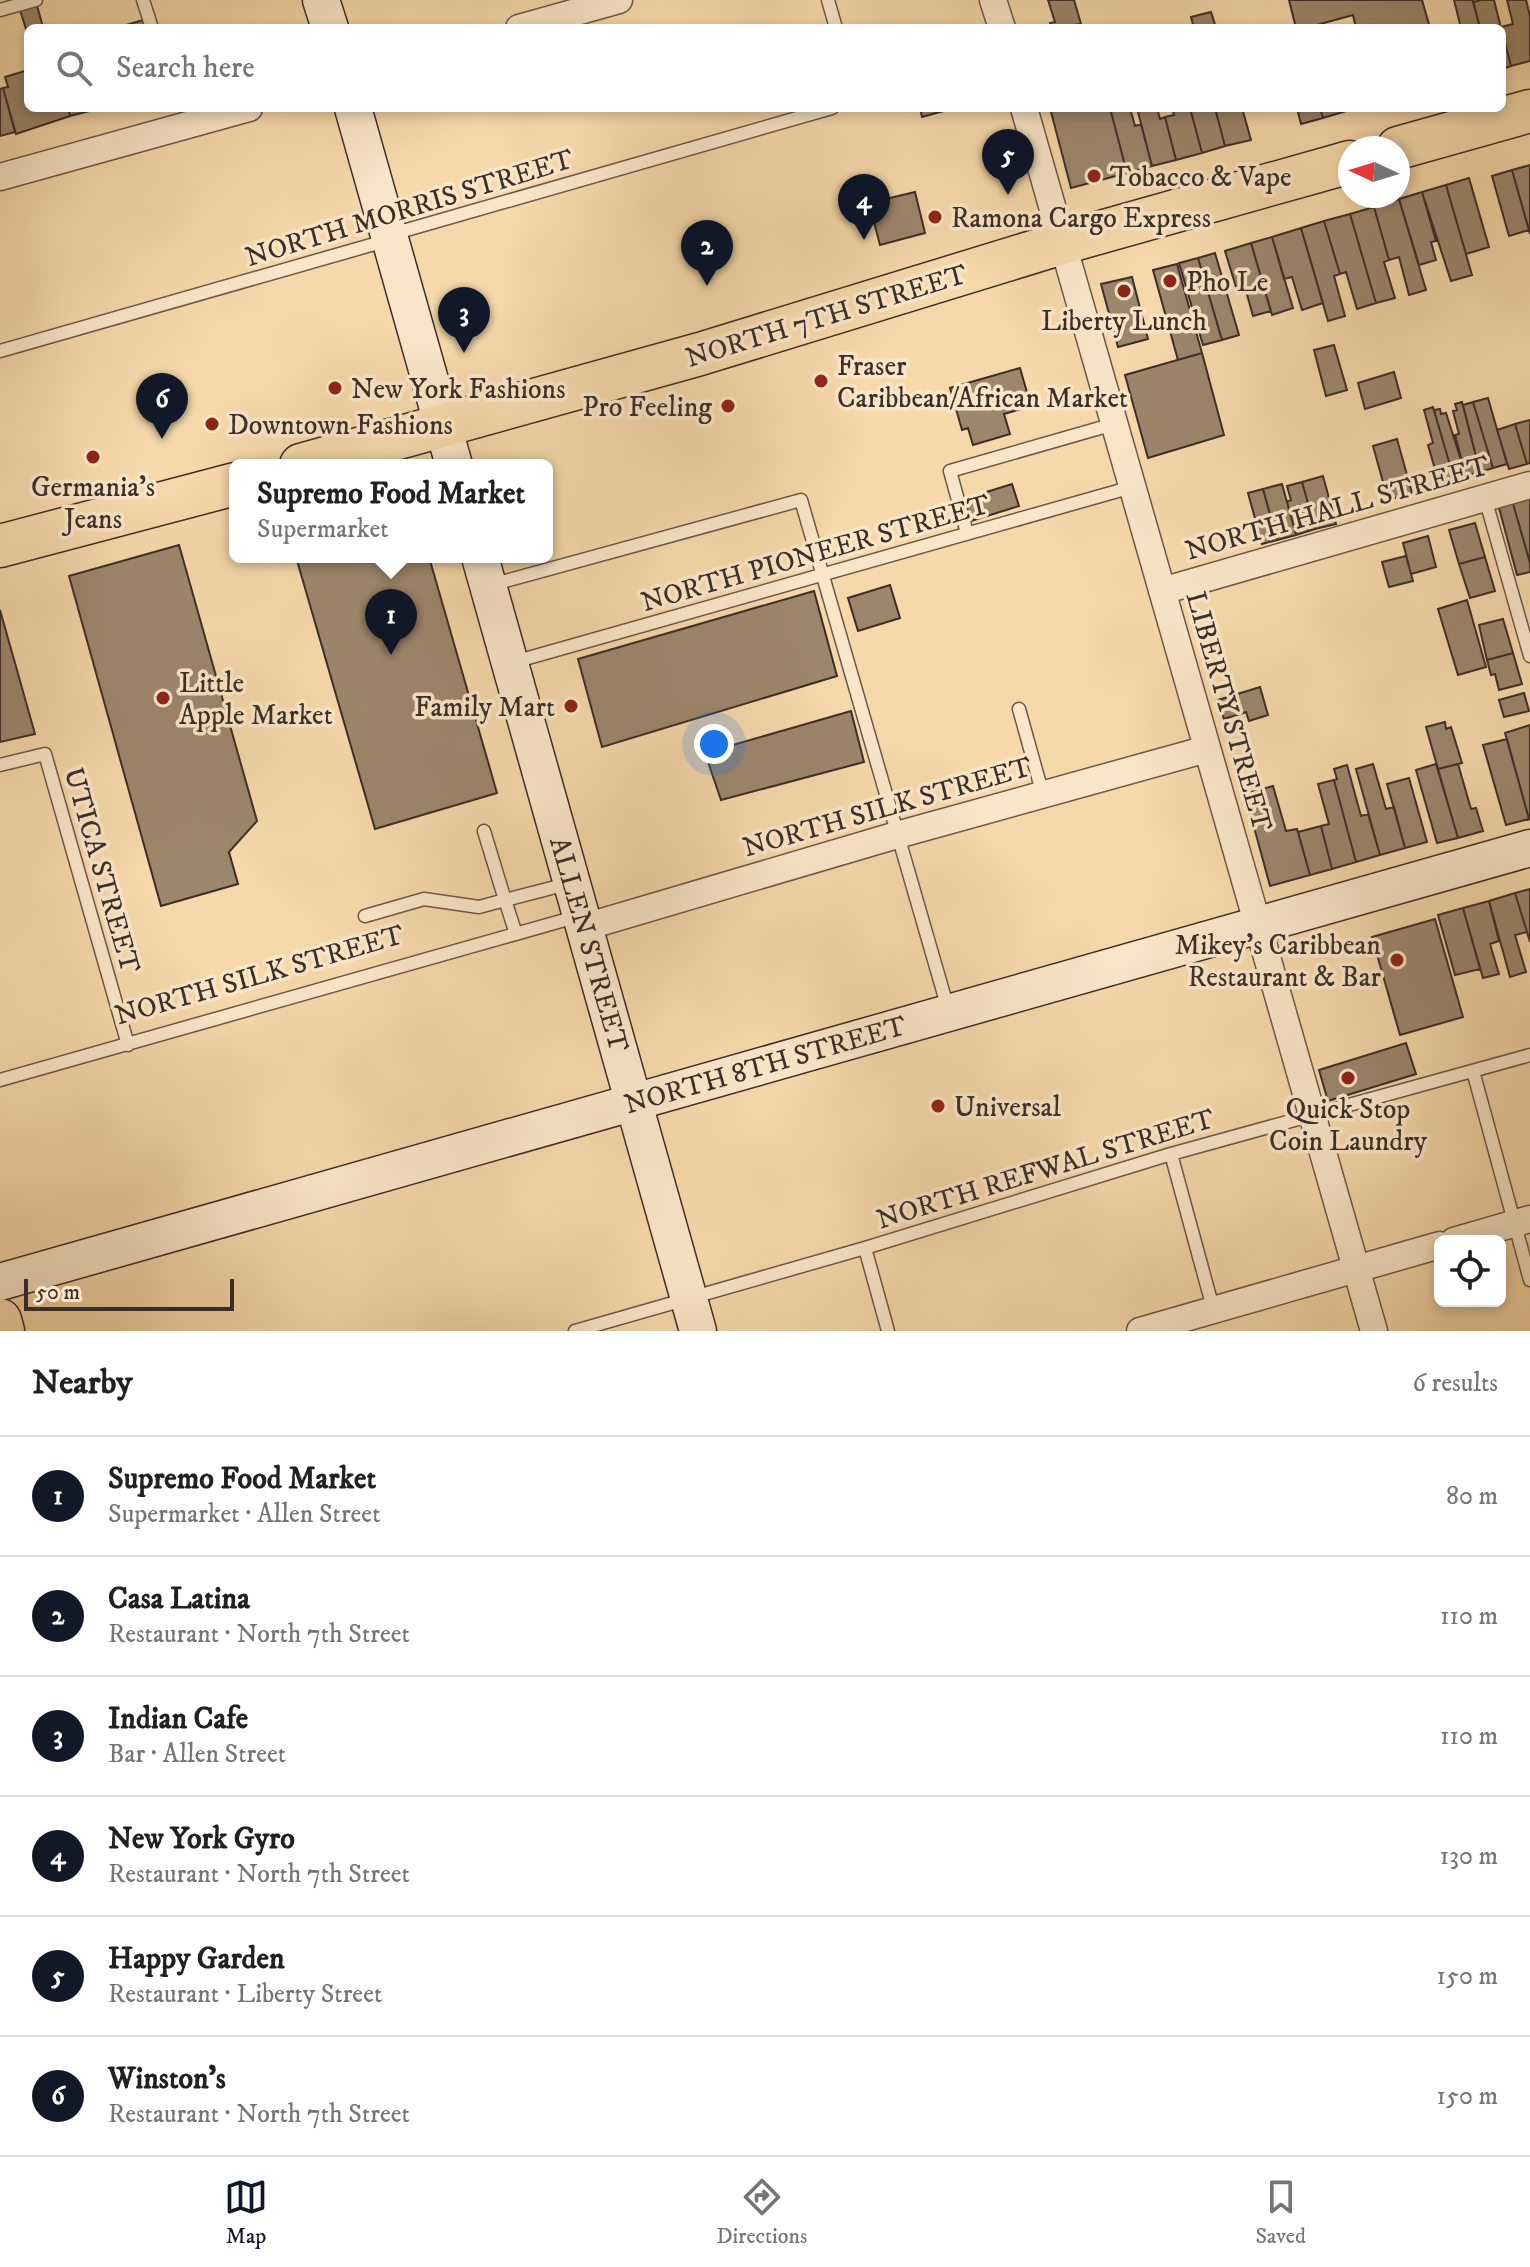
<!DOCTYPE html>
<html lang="en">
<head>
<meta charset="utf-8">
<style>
	:root { --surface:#fff; --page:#f2f2f2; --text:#202124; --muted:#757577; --line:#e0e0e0; --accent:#111827 }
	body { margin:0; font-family:"IM FELL DW Pica",serif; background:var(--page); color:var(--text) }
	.controls { position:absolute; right:24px; bottom:24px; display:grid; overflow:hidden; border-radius:12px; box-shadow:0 4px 12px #0003 }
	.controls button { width:72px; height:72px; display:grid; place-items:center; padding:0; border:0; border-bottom:2px solid var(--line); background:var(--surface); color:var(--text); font:40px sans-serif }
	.compass { position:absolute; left:1338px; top:136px; width:72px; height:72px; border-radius:50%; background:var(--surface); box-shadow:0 4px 12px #0003; rotate:274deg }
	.scale { position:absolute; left:24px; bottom:20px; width:210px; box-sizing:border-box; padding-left:8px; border:4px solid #3b2e28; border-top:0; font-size:22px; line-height:28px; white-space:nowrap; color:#3b2e28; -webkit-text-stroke:6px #f9e6c8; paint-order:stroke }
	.you { position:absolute; left:714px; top:744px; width:28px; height:28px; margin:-20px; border:6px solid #fff; border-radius:50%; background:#1a73e8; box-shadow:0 0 0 12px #1a73e833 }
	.badge { display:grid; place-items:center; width:52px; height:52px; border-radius:50%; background:var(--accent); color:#fff; font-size:26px; font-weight:700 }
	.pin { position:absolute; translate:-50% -66px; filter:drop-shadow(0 2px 4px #0008) }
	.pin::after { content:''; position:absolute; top:42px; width:28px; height:24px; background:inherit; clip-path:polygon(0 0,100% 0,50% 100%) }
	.popup { position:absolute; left:229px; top:459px; width:324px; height:104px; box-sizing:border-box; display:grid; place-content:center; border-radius:12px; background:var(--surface); filter:drop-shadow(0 2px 6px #0005); font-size:26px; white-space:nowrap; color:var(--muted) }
	.popup b { font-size:30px; color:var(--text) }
	.popup::after { content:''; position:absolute; left:50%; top:100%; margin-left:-16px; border:16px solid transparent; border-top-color:var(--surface) }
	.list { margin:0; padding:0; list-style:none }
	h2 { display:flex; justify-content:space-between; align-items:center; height:104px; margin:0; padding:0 32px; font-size:34px }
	h2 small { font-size:26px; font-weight:400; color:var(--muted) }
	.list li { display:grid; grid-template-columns:52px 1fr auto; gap:24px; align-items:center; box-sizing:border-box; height:120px; padding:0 32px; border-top:2px solid var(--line) }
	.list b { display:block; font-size:30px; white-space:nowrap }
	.list p { margin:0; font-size:26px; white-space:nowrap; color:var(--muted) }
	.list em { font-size:26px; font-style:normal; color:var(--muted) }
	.icon { flex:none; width:44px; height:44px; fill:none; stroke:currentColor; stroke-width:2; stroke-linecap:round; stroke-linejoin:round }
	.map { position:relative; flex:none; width:1530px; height:1331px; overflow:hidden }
	.search { position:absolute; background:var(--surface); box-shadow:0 4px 12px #0003; left:24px; right:24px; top:24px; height:88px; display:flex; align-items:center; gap:20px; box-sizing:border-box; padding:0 28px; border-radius:12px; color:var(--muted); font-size:30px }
	.sheet { height:824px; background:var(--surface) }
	nav { display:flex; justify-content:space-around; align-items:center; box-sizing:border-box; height:112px; border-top:2px solid var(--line); background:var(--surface); font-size:22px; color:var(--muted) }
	nav a { display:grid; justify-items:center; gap:4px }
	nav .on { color:var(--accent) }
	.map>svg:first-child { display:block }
	.building { fill:#9c866c; stroke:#3b2e28; stroke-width:2 }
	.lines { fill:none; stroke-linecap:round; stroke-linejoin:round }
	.lane-casing { stroke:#6a5848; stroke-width:15 }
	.street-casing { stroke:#6a5848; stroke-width:29 }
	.secondary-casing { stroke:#3b2e28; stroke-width:39 }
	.primary-casing { stroke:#3b2e28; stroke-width:45 }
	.lane { stroke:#f9e6c8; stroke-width:12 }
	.street { stroke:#f9e6c8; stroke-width:26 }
	.secondary { stroke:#f9e6c8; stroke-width:36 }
	.primary { stroke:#f6d8aa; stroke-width:42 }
	.poi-dot { fill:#8f2418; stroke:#f9e6c8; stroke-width:3 }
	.labels { text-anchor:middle; stroke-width:7; stroke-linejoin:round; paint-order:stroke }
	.poi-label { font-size:28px; fill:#3b2e28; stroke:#f9e6c8; text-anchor:start }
	.street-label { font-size:28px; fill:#3b2e28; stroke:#f9e6c8 }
</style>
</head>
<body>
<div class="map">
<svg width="1530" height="1331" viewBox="0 0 1530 1331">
	<rect width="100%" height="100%" fill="#f6d8aa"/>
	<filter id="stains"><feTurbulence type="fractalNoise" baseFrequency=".0025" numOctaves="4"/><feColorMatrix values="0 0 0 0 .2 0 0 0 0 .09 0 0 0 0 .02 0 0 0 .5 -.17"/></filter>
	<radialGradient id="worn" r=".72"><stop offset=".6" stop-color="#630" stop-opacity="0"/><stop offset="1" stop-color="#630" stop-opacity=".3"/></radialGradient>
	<path class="building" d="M1048,0H1074L1081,24L1051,28L1050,23L1055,22Z
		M1289,0H1422L1430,28H1356L1353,15L1306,28H1296Z
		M1454,0H1473L1480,28H1461Z
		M1481,0H1494L1501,28H1480L1473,2Z
		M1507,0H1526L1530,16V61L1511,66L1501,27L1513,24Z
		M36,2L43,27L28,28L27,32L19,7Z
		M1211,12L1216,28H1194L1191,17Z
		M143,20L145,28H116Z
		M1502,30L1511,66L1502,69Z
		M28,70V108H68L70,116L16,134L3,88L8,87L5,77Z
		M3,88L15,132L0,136V89Z
		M68,108H101L70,116Z
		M920,108H946L947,110L922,117Z
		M1050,108H1110L1127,173L1071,188Z
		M1110,108H1130L1135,126L1141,124L1152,166L1127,173Z
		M1137,108H1157L1160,119L1165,117L1176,160L1152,166Z
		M1172,108H1190L1202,153L1176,160L1165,117L1174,115Z
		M1190,108H1215L1225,146L1202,153Z
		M1215,108H1242L1251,140L1225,146Z
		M1297,108H1320L1323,118L1301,124Z
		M1320,108H1353V109L1323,118Z
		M1530,165V234L1512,170Z
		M1512,170L1529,230L1509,236L1492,176Z
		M1469,178L1489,247L1466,254L1446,185Z
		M1446,185L1472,275L1451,281L1422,192Z
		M915,192L925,233L880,245L869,203Z
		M1422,192L1436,241L1431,242L1436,260L1419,265L1399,199Z
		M1399,199L1426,290L1409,295L1399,257L1389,260L1374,207Z
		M1374,207L1389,260L1384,262L1395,298L1376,303L1350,214Z
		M1350,214L1376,303L1357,309L1346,272L1340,274L1324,221Z
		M1324,221L1340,274L1334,276L1345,316L1328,321L1301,228Z
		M1301,228L1323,303L1302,310L1292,277L1284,279L1272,237Z
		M1272,237L1293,308L1272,315L1251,243Z
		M1251,243L1271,311L1253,316L1244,284L1236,287L1225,251Z
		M1215,253L1239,335L1222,340L1198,258Z
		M1198,258L1222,340L1203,345L1179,263Z
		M1177,264L1202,353L1178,360L1153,270Z
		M1132,277L1148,339L1118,347L1101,284Z
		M1334,345L1347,390L1326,396L1314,350Z
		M1202,353L1224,435L1148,458L1125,375Z
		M1020,368L1031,406L1004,414L1010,434L973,445L968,428L962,430L950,388Z
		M1394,372L1401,398L1365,409L1358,383Z
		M1488,398L1507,464L1493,468L1473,402Z
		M1462,402L1480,472L1466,476L1455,435L1459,434L1453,411L1457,410L1455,404Z
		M1473,402L1493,468L1480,472L1463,405Z
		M1433,407L1454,479L1439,483L1428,445L1433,443L1424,410Z
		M1440,409L1441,414L1446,413L1466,476L1454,479L1434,410Z
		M1530,420V463L1527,464L1515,424Z
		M1515,424L1527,464L1509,469L1497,430Z
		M1397,439L1412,493L1388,500L1373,446Z
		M1323,476L1336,524L1315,529L1302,482Z
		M1302,482L1315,529L1296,535L1287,502L1291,500L1287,486Z
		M1012,484L1019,506L971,521L964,499Z
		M1282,484L1296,535L1277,540L1263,489Z
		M1263,489L1277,540L1262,544L1248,493Z
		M1530,495V563L1512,500Z
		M1512,500L1530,563V572L1517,575L1498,504Z
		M1475,523L1485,557L1459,564L1449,530Z
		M1428,536L1436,567L1411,574L1403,543Z
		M179,545L257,821L229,852L238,884L161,906L69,576Z
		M1406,556L1413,581L1389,587L1382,562Z
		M296,557H429L497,793L375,829Z
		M1485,557L1495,591L1470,598L1459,564Z
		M890,585L900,618L858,631L848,598Z
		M814,591L837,676L602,747L578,659Z
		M1467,600L1486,667L1458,675L1438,609Z
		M0,610L35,734L0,742Z
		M1503,619L1513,653L1487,660L1479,625Z
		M1513,653L1522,684L1499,690L1495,674L1491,675L1487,660Z
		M1260,687L1268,715L1249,721L1246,712L1224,719L1218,700Z
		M1524,693L1529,711L1504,717L1499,700Z
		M851,711L864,762L721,800L705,753Z
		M1445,722L1446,729L1451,727L1462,763L1438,769L1426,727Z
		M1530,725V818L1529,819L1505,733Z
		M1507,739L1529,819L1506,825L1483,745Z
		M1373,764L1386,809L1394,807L1405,848L1380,855L1356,769Z
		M1436,764L1458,838L1437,843L1416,770Z
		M1458,764L1471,809L1476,808L1483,831L1458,838L1438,769Z
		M1347,765L1361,816L1368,814L1380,855L1356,862L1334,780L1337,779L1334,769Z
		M1409,778L1427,842L1405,848L1387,784Z
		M1334,780L1356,862L1332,869L1321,826L1329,824L1318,784Z
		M1273,786L1286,831L1297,829L1310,875L1270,886L1245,794Z
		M1321,826L1332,869L1310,875L1298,832Z
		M1530,889V942L1515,893Z
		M1515,893L1527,932L1515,935L1526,972L1510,977L1489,901Z
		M1489,901L1499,941L1490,944L1499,974L1483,978L1463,908Z
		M1463,908L1480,969L1455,975L1438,915Z
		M1435,919L1463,1017L1400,1035L1372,937Z
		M1406,1043L1416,1074L1328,1101L1319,1070Z"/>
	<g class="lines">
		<g class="lane-casing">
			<path id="lane" d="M143,0L152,28
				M828,0L836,28
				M0,10L36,0
				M0,351L378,243L389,235L832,108
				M1485,498L1530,656
				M967,533L950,471L1114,424
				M491,585L801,500L949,1012
				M514,662L1132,487
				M1019,709L1043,795
				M0,765L45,754L128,1045
				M484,831L505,900L571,883
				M365,916L424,899L479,907L505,900L516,934
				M1473,1071L1530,1280
				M0,1080L579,916
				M1171,1154L1213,1308
				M865,1248L888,1331
				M575,1331L865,1248L1171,1154L1530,1055"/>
		</g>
		<g class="street-casing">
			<path id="street" d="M993,0L1002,28
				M519,28L619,0
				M1024,108L1374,1331
				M0,177L249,108
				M1162,591L1530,485
				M585,927L897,835L1207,749
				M1454,1241L1530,1219
				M1140,1331L1440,1245"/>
		</g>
		<g class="secondary-casing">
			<path id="secondary" d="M321,0L330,28
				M353,108L454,465
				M480,557L698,1331
				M0,1282L1530,848"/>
		</g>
		<g class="primary-casing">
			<path id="primary" d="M1398,148L1530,111
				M301,465L700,354L1062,243L1350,162
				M0,546L235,484
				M0,1320L3,1331"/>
		</g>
		<use href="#lane" class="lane"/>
		<use href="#street" class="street"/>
		<use href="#secondary" class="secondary"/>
		<use href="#primary" class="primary"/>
	</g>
	<g class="poi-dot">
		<circle cx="1094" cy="176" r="8"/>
		<circle cx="935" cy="217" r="8"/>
		<circle cx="1170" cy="281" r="8"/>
		<circle cx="1124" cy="291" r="8"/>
		<circle cx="821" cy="381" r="8"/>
		<circle cx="335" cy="388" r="8"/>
		<circle cx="728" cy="406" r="8"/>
		<circle cx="212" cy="424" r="8"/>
		<circle cx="93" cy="457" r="8"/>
		<circle cx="163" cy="698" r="8"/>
		<circle cx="571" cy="706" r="8"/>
		<circle cx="1397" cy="960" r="8"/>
		<circle cx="1348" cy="1078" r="8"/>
		<circle cx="938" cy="1106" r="8"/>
	</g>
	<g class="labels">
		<g class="poi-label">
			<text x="1110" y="186">Tobacco &amp; Vape</text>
			<text x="951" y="227">Ramona Cargo Express</text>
			<text x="1186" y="291">Pho Le</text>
			<text x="1124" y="330" text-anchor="middle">Liberty Lunch</text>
			<text x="837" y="375">Fraser<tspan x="837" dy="32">Caribbean/African Market</tspan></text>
			<text x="351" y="398">New York Fashions</text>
			<text x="712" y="416" text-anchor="end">Pro Feeling</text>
			<text x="228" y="434">Downtown Fashions</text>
			<text x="93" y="496" text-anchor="middle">Germania's<tspan x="93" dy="32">Jeans</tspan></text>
			<text x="179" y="692">Little<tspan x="179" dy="32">Apple Market</tspan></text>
			<text x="555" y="716" text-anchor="end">Family Mart</text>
			<text x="1381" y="954" text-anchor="end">Mikey’s Caribbean<tspan x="1381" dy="32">Restaurant &amp; Bar</tspan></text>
			<text x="954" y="1116">Universal</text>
			<text x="1348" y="1118" text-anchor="middle">Quick Stop<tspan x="1348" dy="32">Coin Laundry</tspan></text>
		</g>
		<g class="street-label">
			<text transform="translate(409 207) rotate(-17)" y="10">NORTH MORRIS STREET</text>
			<text transform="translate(826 315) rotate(-17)" y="10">NORTH 7TH STREET</text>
			<text transform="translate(1337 507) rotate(-16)" y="10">NORTH HALL STREET</text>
			<text transform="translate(815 552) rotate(-16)" y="10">NORTH PIONEER STREET</text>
			<text transform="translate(1230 711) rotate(74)" y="10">LIBERTY STREET</text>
			<text transform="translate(887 806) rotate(-16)" y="10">NORTH SILK STREET</text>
			<text transform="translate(103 870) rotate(74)" y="10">UTICA STREET</text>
			<text transform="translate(590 944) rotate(74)" y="10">ALLEN STREET</text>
			<text transform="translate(259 974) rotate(-16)" y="10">NORTH SILK STREET</text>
			<text transform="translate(765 1064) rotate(-16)" y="10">NORTH 8TH STREET</text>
			<text transform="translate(1045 1168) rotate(-17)" y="10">NORTH REFWAL STREET</text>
		</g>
	</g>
	<rect width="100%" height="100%" filter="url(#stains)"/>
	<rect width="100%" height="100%" fill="url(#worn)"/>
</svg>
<div class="controls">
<button><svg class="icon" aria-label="locate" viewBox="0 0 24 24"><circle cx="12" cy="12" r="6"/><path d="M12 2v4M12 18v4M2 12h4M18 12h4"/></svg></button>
</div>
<svg class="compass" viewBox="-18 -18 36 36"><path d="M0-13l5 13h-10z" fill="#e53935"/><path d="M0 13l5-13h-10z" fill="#757577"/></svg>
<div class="scale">50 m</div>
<div class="you"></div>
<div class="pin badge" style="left:391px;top:655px">1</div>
<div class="popup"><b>Supremo Food Market</b>Supermarket</div>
<div class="pin badge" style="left:707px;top:286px">2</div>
<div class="pin badge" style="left:464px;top:353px">3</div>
<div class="pin badge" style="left:864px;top:240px">4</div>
<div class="pin badge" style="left:1008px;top:195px">5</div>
<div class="pin badge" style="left:162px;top:439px">6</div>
<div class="search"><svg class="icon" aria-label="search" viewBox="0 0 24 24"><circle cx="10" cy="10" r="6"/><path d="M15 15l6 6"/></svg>Search here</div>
</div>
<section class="sheet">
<h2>Nearby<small>6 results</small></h2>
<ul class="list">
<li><span class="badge">1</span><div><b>Supremo Food Market</b><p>Supermarket · Allen Street</p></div><em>80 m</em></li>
<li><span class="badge">2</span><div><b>Casa Latina</b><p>Restaurant · North 7th Street</p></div><em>110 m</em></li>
<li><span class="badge">3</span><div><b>Indian Cafe</b><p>Bar · Allen Street</p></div><em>110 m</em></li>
<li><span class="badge">4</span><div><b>New York Gyro</b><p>Restaurant · North 7th Street</p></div><em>130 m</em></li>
<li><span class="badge">5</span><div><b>Happy Garden</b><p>Restaurant · Liberty Street</p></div><em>150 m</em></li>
<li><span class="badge">6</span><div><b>Winston's</b><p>Restaurant · North 7th Street</p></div><em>150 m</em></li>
</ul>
</section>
<nav>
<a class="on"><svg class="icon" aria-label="map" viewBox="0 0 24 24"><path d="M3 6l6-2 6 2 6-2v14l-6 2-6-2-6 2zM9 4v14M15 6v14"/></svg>Map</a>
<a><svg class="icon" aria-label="directions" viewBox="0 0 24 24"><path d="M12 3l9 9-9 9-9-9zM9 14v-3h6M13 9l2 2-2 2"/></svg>Directions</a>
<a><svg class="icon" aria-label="saved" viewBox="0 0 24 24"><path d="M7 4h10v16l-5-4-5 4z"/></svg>Saved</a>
</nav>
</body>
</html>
